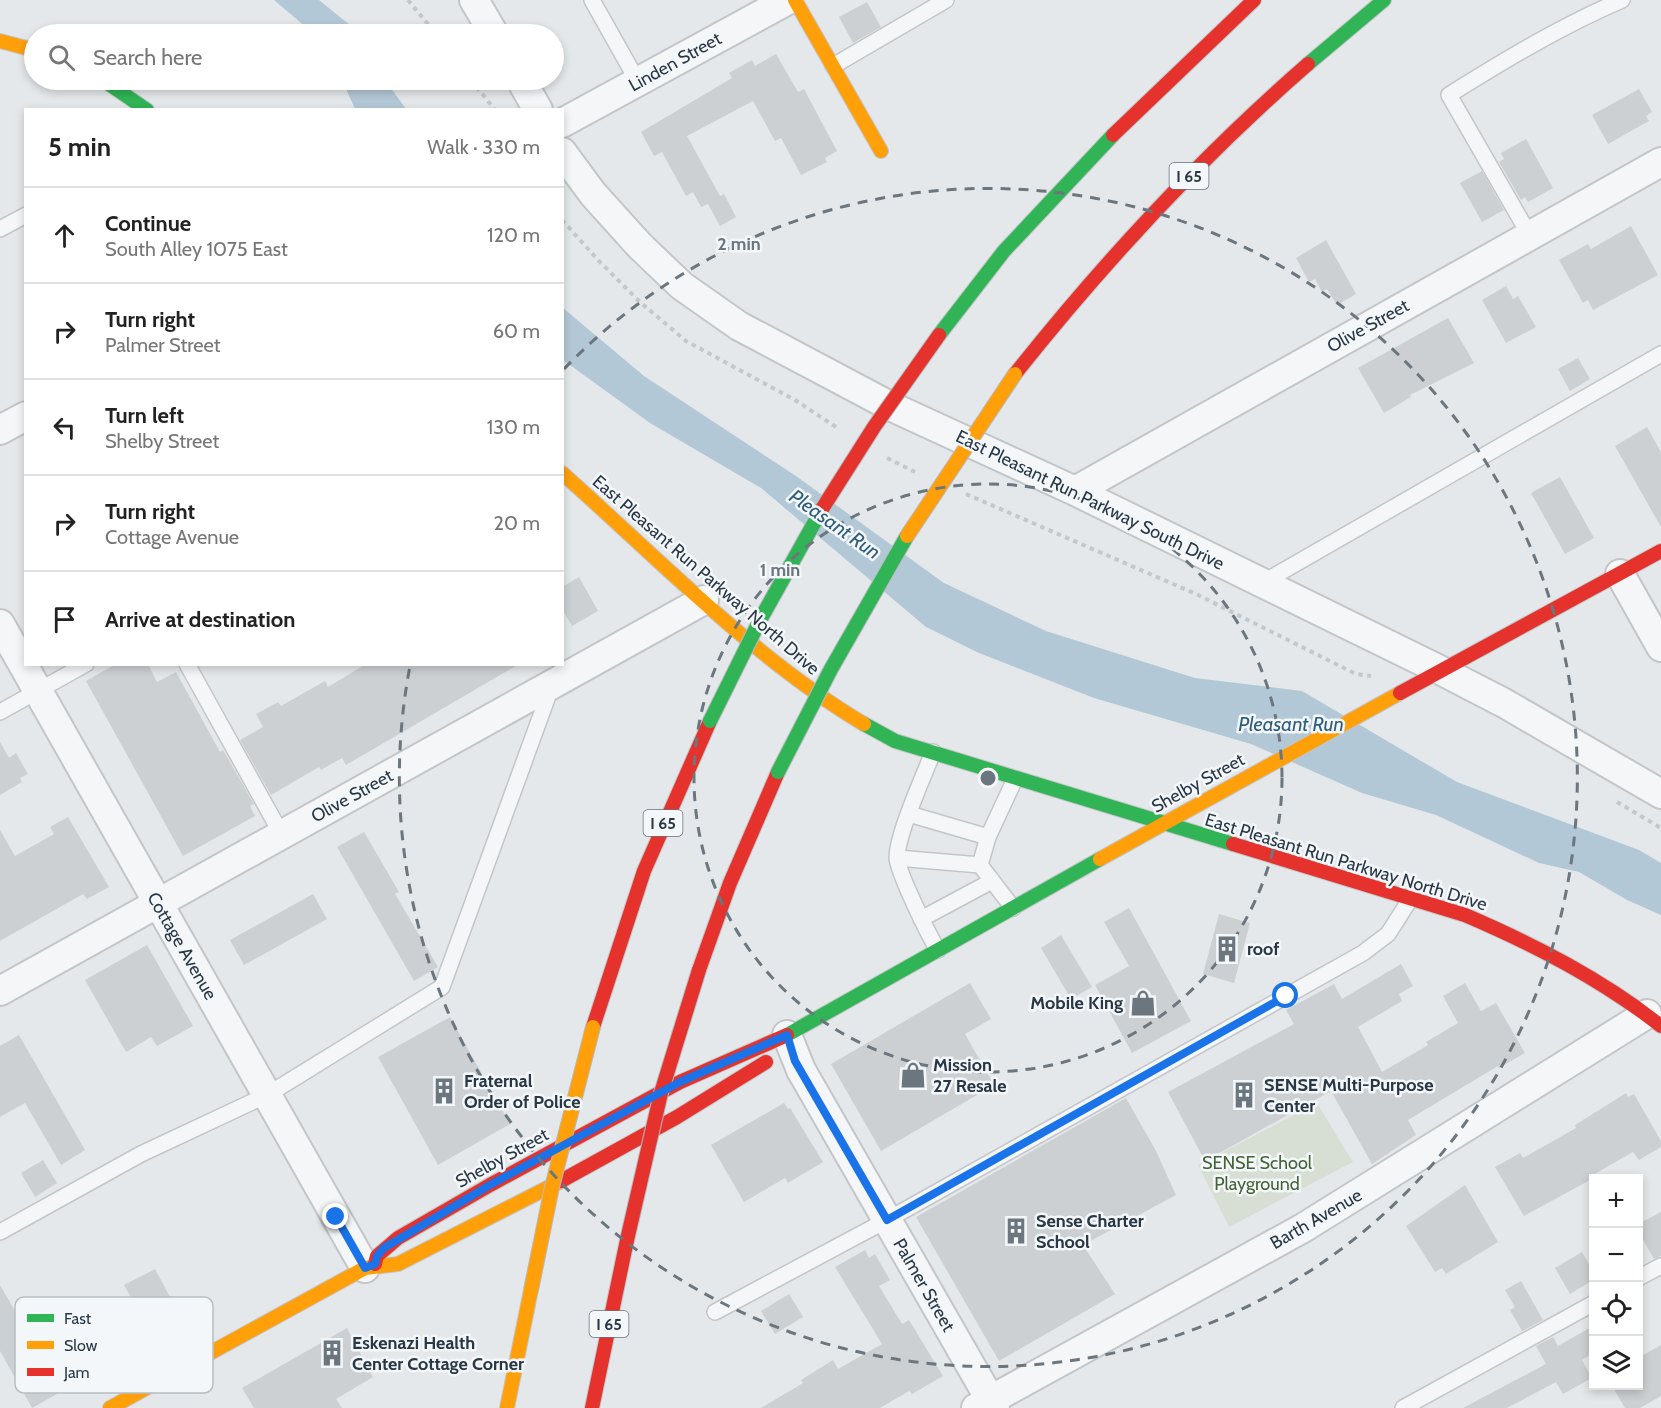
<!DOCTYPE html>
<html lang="en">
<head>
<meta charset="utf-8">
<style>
	:root { --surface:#fff; --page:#f2f2f2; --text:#222; --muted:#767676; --line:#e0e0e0 }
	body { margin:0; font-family:Cabin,sans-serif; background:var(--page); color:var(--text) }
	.controls { position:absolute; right:18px; bottom:18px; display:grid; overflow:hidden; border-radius:0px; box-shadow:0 3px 9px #0003 }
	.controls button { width:54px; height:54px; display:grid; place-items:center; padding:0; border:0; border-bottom:2px solid var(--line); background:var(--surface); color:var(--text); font:30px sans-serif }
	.stop { position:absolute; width:18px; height:18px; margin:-14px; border:4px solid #1a73e8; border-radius:50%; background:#fff }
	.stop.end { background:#1a73e8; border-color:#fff; box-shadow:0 2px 6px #0008 }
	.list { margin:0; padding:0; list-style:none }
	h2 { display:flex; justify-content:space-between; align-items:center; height:78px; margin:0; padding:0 24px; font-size:26px }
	h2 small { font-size:20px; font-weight:400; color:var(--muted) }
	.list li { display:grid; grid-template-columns:39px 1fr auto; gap:18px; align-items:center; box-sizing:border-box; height:96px; padding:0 24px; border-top:2px solid var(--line) }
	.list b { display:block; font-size:22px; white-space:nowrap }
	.list p { margin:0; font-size:20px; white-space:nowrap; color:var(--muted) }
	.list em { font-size:20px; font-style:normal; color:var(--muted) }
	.icon { flex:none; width:33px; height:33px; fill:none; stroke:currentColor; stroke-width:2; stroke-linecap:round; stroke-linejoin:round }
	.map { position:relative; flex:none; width:1661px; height:1408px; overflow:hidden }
	.search { position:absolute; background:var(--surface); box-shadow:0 3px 9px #0003; left:24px; top:24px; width:540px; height:66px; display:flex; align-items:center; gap:15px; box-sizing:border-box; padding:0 21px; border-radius:33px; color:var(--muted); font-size:22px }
	.panel { position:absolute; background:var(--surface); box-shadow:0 3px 9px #0003; left:24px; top:108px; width:540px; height:558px; border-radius:0px }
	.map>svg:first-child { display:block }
	.green { fill:#d7dfd5 }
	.water { fill:#b3c8d6 }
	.building { fill:#cdd0d3 }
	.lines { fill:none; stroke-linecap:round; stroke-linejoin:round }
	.lane-casing { stroke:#c3c6c8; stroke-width:18 }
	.street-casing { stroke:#c3c6c8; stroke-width:32 }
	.fast-casing { stroke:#c3c6c8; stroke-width:16 }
	.slow-casing { stroke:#c3c6c8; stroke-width:16 }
	.jam-casing { stroke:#c3c6c8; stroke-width:16 }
	.path { stroke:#c4c8ca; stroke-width:4; stroke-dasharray:4.5 4.5; stroke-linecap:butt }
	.lane { stroke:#f5f6f7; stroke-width:15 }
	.street { stroke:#f5f6f7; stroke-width:28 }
	.fast { stroke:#30b455; stroke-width:14 }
	.slow { stroke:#ff9f0a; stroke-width:14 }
	.jam { stroke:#e5322d; stroke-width:14 }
	.fast-bridge-casing { stroke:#b7bbbf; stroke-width:16; stroke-linecap:butt }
	.slow-bridge-casing { stroke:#b7bbbf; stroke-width:16; stroke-linecap:butt }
	.jam-bridge-casing { stroke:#b7bbbf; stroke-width:16; stroke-linecap:butt }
	.fast-bridge { stroke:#30b455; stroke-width:14 }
	.slow-bridge { stroke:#ff9f0a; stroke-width:14 }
	.jam-bridge { stroke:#e5322d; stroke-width:14 }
	.route { stroke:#1a73e8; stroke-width:8 }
	.ring { fill:none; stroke:#6b767f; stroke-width:3; stroke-dasharray:10 8 }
	.labels { text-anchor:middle; stroke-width:5; stroke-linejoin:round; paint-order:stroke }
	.shield { fill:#f3f7f9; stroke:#66717c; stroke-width:1.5 }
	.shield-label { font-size:16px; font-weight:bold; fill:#2a3846 }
	.street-label { font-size:18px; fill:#2a3846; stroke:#f3f7f9 }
	.poi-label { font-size:18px; font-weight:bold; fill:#2a3846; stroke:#f3f7f9; text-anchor:start }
	.park-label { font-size:18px; fill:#446336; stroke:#f3f7f9 }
	.water-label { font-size:20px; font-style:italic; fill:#315d7d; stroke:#f3f7f9 }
	.key { fill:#f3f7f9; stroke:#b7bec3; stroke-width:1.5 }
	.key-label { font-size:16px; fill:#2a3846 }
	.centre { fill:#6b767f; stroke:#f3f7f9; stroke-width:3 }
	.ring-label { font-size:18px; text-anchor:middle; font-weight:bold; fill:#6b767f; stroke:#f3f7f9; stroke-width:5; stroke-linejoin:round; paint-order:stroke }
</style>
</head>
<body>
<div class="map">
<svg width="1661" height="1408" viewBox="0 0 1661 1408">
	<rect width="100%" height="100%" fill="#e5e8ea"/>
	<path class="green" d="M1317,1103L1353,1162L1229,1227L1198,1165Z"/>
	<path class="water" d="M274,0H319L351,26L356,34H314Z
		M342,80H385L406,109H355Z
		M563,308L644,376L796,476L944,583L1046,631L1195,678L1302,691L1457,782L1639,850L1661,863V915L1627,900L1579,872L1539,863L1436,815L1362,793L1251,744L1094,698L979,653L926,627L761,488L650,423L563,360Z"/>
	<path class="building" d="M867,2L881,27L853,43L839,17Z
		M776,54L798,92L804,89L837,151L825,158L827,162L801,175L781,138L775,141L753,101L687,136L720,196L724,194L736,217L720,226L708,204L701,207L693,192L686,196L662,152L654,156L641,132L732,78L729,73L752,60L755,66Z
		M1639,89L1652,112L1646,116L1649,121L1608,144L1592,115Z
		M1526,139L1553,188L1528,202L1525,197L1521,200L1499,162L1504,159L1501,153Z
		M1482,171L1504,210L1482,222L1460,183Z
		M1631,226L1658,275L1593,310L1588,300L1583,303L1559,260L1588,244L1591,249Z
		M1326,240L1356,294L1337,305L1327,289L1322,292L1315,279L1309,282L1296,258Z
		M1506,286L1513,299L1518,296L1536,327L1506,343L1482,300Z
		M1448,318L1474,363L1410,395L1411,397L1384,413L1358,368Z
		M1578,358L1590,379L1570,391L1558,369Z
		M1647,427L1661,452V527L1615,446Z
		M1560,477L1594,538L1565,554L1531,493Z
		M579,577L598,611L572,626L562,609V587Z
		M116,664H148L157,682L176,672L220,752L223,750L254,804L250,806L255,816L183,856L86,681Z
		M366,664H519L346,765L342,758L321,770L319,767L271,795L240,740L263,727L256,714L278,702L281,706L325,681L328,687Z
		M0,742L9,758L16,753L28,774L20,778L22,782L0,795Z
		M68,817L109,887L87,899L83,894L0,941V830L15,856L54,834L50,827Z
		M364,832L399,892L395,894L438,967L414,981L337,847Z
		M313,894L327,919L244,965L230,940Z
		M1129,908L1191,1021L1132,1053L1095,985L1129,966L1104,922Z
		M1219,914L1250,923L1234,983L1203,974Z
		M1061,935L1092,987L1071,999L1041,948Z
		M147,945L193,1026L157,1046L151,1037L126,1052L85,980Z
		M1401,964L1413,986L1399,994L1402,1001L1358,1027L1382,1072L1428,1045L1426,1042L1458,1023L1443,996L1465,983L1481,1011L1496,1003L1525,1053L1499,1068L1498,1066L1408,1120L1416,1135L1372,1164L1331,1091L1205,1161L1168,1092L1294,1024L1286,1010L1334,984L1342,999Z
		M970,983L991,1019L965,1034L994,1085L881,1151L831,1064Z
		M450,1017L510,1124L438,1165L378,1057Z
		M19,1035L85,1150L61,1165L25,1103L0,1117V1046Z
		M1626,1093L1628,1097L1634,1094L1661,1141V1147L1639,1160L1633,1152L1591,1176L1592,1179L1524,1216L1495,1167L1520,1153L1523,1158L1576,1128L1575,1125Z
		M1126,1098L1156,1151L1176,1195L1083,1245L1115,1294L999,1361L916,1217Z
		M784,1103L788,1109L790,1108L823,1162L788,1183L785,1178L744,1202L711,1145Z
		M43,1160L57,1183L35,1197L21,1173Z
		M1465,1185L1498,1242L1446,1274L1442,1268L1435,1272L1406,1226Z
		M1661,1212V1256L1654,1259L1638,1231V1224Z
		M865,1250L869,1258L875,1254L890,1280L879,1286L902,1324L909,1320L943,1376L912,1394L909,1391L880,1408H761L803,1383L801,1380L833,1360L838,1369L882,1344L835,1267Z
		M1582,1252L1593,1271V1280L1570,1294L1555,1268Z
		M155,1269L181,1317L151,1333L124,1285Z
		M1521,1281L1543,1320L1522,1331L1510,1310L1515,1307L1505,1290Z
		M0,1285L30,1337L65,1317L96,1372L32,1408L0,1351Z
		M789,1294L803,1317L775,1334L761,1311Z
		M1593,1326V1353L1582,1360L1592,1378L1563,1394L1556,1382L1507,1408H1463L1546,1364L1536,1346L1553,1337L1558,1346Z
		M347,1328L373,1377L336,1399L342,1408H254L242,1388Z
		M1661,1345V1396L1640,1408H1625L1612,1386H1638V1358Z"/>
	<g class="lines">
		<g class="lane-casing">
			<path id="lane" d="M592,0L638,82
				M833,66L946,0
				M0,229L26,215
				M1530,236L1449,95C1505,60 1561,26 1622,0
				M1262,583L1661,354
				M187,664L282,835
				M0,712L86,664
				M933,752C923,778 898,832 897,857C897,871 929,936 938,950
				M909,814L988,837
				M897,858L980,865
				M1013,908L980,865L988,837L1015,779
				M921,919L992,881
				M0,1232L141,1154L267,1095L442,987L552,685
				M1638,1278L1661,1266
				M715,1312L887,1220L1363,953L1388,934L1411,898
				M1403,1408L1594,1303"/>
		</g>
		<g class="street-casing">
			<path id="street" d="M474,0L494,34
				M521,80L538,110
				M562,123L788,0
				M562,152L593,194L640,246L682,286L739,326L888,405L1075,491L1442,671L1504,703L1661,794
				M0,430L26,416
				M1075,491L1661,162
				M1620,574L1661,647
				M0,624L365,1268
				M0,991L704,600
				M787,1035L801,1070L995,1408
				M976,1408L1303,1228L1647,1014"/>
		</g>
		<g class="fast-casing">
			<path id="fast" d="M1308,64L1384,0
				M103,80L147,110
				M939,335L1004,251L1113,135
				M864,724L895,741L1233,844
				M787,1035L1100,859"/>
		</g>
		<g class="slow-casing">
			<path id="slow" d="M795,0L881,151
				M0,41L34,50
				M562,473C658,558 753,658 864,724
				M1100,859L1400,693
				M110,1408L365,1268L398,1264L561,1181
				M507,1408L531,1290"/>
		</g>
		<g class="jam-casing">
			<path id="jam" d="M1113,135L1254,0
				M1015,374C1104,262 1200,158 1308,64
				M1400,693L1661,551
				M1233,844L1465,915C1535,945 1601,979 1661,1026
				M699,970L730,883L778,772
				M593,1027L644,871L710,721
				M561,1181L677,1117L766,1062
				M375,1264L377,1256L398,1238L490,1185L680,1082L787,1035
				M592,1408L627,1240"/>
		</g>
		<path class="path" d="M408,0L436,34
			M471,80L495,110
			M562,220L598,260L640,302L686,341L795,400L839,429
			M887,458L915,472
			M966,494L1196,594L1356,674L1371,676
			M1617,802L1661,828"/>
		<use href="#lane" class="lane"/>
		<use href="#street" class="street"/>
		<use href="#fast" class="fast"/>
		<use href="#slow" class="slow"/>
		<use href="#jam" class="jam"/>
		<g class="fast-bridge-casing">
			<path id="fast-bridge" d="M710,721L760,620L822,509
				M778,772L831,669L907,536"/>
		</g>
		<g class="slow-bridge-casing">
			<path id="slow-bridge" d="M907,536L1015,374
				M531,1290L552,1187L593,1027"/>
		</g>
		<g class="jam-bridge-casing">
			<path id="jam-bridge" d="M822,509L874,427L939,335
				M627,1240L661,1093L699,970"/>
		</g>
		<use href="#fast-bridge" class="fast-bridge"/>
		<use href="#slow-bridge" class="slow-bridge"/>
		<use href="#jam-bridge" class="jam-bridge"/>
	</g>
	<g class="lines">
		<path class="route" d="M336,1217L365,1268L375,1264L377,1256L384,1248L490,1185L680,1082L787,1035L795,1061L887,1220L1286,996"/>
	</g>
	<g class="ring">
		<circle cx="988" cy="778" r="294"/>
		<path d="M564 369A589 589 0 1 1 410 666"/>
	</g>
	<defs>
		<g id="building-bare" transform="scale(2.07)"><path d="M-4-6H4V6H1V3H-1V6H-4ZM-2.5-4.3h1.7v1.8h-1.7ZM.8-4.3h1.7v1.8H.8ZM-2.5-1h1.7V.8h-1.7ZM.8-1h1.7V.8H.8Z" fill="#6b767f" stroke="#f3f7f9" stroke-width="2.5" paint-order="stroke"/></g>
		<g id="shop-bare" transform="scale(2.07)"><path d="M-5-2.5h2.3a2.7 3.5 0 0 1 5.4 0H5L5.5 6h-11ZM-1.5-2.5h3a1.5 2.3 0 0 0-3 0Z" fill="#6b767f" stroke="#f3f7f9" stroke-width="2.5" paint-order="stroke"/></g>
	</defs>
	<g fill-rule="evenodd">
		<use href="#building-bare" x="1227" y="949"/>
		<use href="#shop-bare" x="1143" y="1003"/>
		<use href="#shop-bare" x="913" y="1075"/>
		<use href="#building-bare" x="444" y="1091"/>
		<use href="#building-bare" x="1244" y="1095"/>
		<use href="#building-bare" x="1016" y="1231"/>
		<use href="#building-bare" x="332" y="1353"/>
	</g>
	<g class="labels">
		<g class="shield">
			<rect x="1169.5" y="163" width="39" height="26" rx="4.5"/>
			<rect x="643.5" y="810" width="39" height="26" rx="4.5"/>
			<rect x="589.5" y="1311" width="39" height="26" rx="4.5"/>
		</g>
		<g class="shield-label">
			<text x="1189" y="182">I 65</text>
			<text x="663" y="829">I 65</text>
			<text x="609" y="1330">I 65</text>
		</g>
		<g class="street-label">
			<text transform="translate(675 62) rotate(-29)" y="6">Linden Street</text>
			<text transform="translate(1368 326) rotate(-29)" y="6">Olive Street</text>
			<text transform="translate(1090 500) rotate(26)" y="6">East Pleasant Run Parkway South Drive</text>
			<text transform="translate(706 575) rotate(41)" y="6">East Pleasant Run Parkway North Drive</text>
			<text transform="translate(1198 783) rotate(-29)" y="6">Shelby Street</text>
			<text transform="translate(352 796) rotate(-29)" y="6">Olive Street</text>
			<text transform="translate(1346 862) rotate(17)" y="6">East Pleasant Run Parkway North Drive</text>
			<text transform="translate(182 946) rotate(60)" y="6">Cottage Avenue</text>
			<text transform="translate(502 1158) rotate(-29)" y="6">Shelby Street</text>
			<text transform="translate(1316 1219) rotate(-30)" y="6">Barth Avenue</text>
			<text transform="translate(924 1285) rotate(60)" y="6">Palmer Street</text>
		</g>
		<g class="poi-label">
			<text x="1247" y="955">roof</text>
			<text x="1123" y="1009" text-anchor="end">Mobile King</text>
			<text x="933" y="1071">Mission<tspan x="933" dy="21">27 Resale</tspan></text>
			<text x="464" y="1087">Fraternal<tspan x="464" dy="21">Order of Police</tspan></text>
			<text x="1264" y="1091">SENSE Multi-Purpose<tspan x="1264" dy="21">Center</tspan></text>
			<text x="1036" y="1227">Sense Charter<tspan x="1036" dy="21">School</tspan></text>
			<text x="352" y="1349">Eskenazi Health<tspan x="352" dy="21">Center Cottage Corner</tspan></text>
		</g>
		<g class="park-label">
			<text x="1257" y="1169">SENSE School<tspan x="1257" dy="21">Playground</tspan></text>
		</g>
		<g class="water-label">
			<text transform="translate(835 524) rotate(35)" y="7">Pleasant Run</text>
			<text x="1291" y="731">Pleasant Run</text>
		</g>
	</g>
	<rect x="15" y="1297" width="198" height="96" rx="9" class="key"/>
	<rect x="27" y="1314" width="27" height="8" fill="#30b455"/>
	<rect x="27" y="1341" width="27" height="8" fill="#ff9f0a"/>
	<rect x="27" y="1368" width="27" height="8" fill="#e5322d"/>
	<g class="key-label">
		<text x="64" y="1324">Fast</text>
		<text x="64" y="1351">Slow</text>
		<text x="64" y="1378">Jam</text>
	</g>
	<circle cx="988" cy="778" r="9" class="centre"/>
	<g class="ring-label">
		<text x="739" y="250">2 min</text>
		<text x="780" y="576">1 min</text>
	</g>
</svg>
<div class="controls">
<button>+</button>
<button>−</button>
<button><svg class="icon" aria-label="locate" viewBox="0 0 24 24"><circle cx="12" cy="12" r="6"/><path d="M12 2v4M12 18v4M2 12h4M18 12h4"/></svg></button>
<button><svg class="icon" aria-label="layers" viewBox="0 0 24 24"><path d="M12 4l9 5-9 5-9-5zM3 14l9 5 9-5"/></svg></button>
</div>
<div class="stop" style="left:1286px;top:996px"></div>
<div class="stop end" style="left:336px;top:1217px"></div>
<div class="search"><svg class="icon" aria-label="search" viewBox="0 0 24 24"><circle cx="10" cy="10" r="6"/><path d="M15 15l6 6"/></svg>Search here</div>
<section class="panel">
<h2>5 min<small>Walk · 330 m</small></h2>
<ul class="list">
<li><svg class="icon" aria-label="ahead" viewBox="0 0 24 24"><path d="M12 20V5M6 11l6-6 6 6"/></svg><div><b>Continue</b><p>South Alley 1075 East</p></div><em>120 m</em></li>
<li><svg class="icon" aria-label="right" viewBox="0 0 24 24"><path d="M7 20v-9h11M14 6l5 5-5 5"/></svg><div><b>Turn right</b><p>Palmer Street</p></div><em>60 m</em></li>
<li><svg class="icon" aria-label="left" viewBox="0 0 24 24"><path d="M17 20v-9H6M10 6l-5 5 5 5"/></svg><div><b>Turn left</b><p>Shelby Street</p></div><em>130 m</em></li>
<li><svg class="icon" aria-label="right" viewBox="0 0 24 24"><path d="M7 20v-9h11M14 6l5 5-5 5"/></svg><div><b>Turn right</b><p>Cottage Avenue</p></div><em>20 m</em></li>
<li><svg class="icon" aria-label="arrive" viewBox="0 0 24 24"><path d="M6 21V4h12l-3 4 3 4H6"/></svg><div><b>Arrive at destination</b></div></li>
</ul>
</section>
</div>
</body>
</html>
